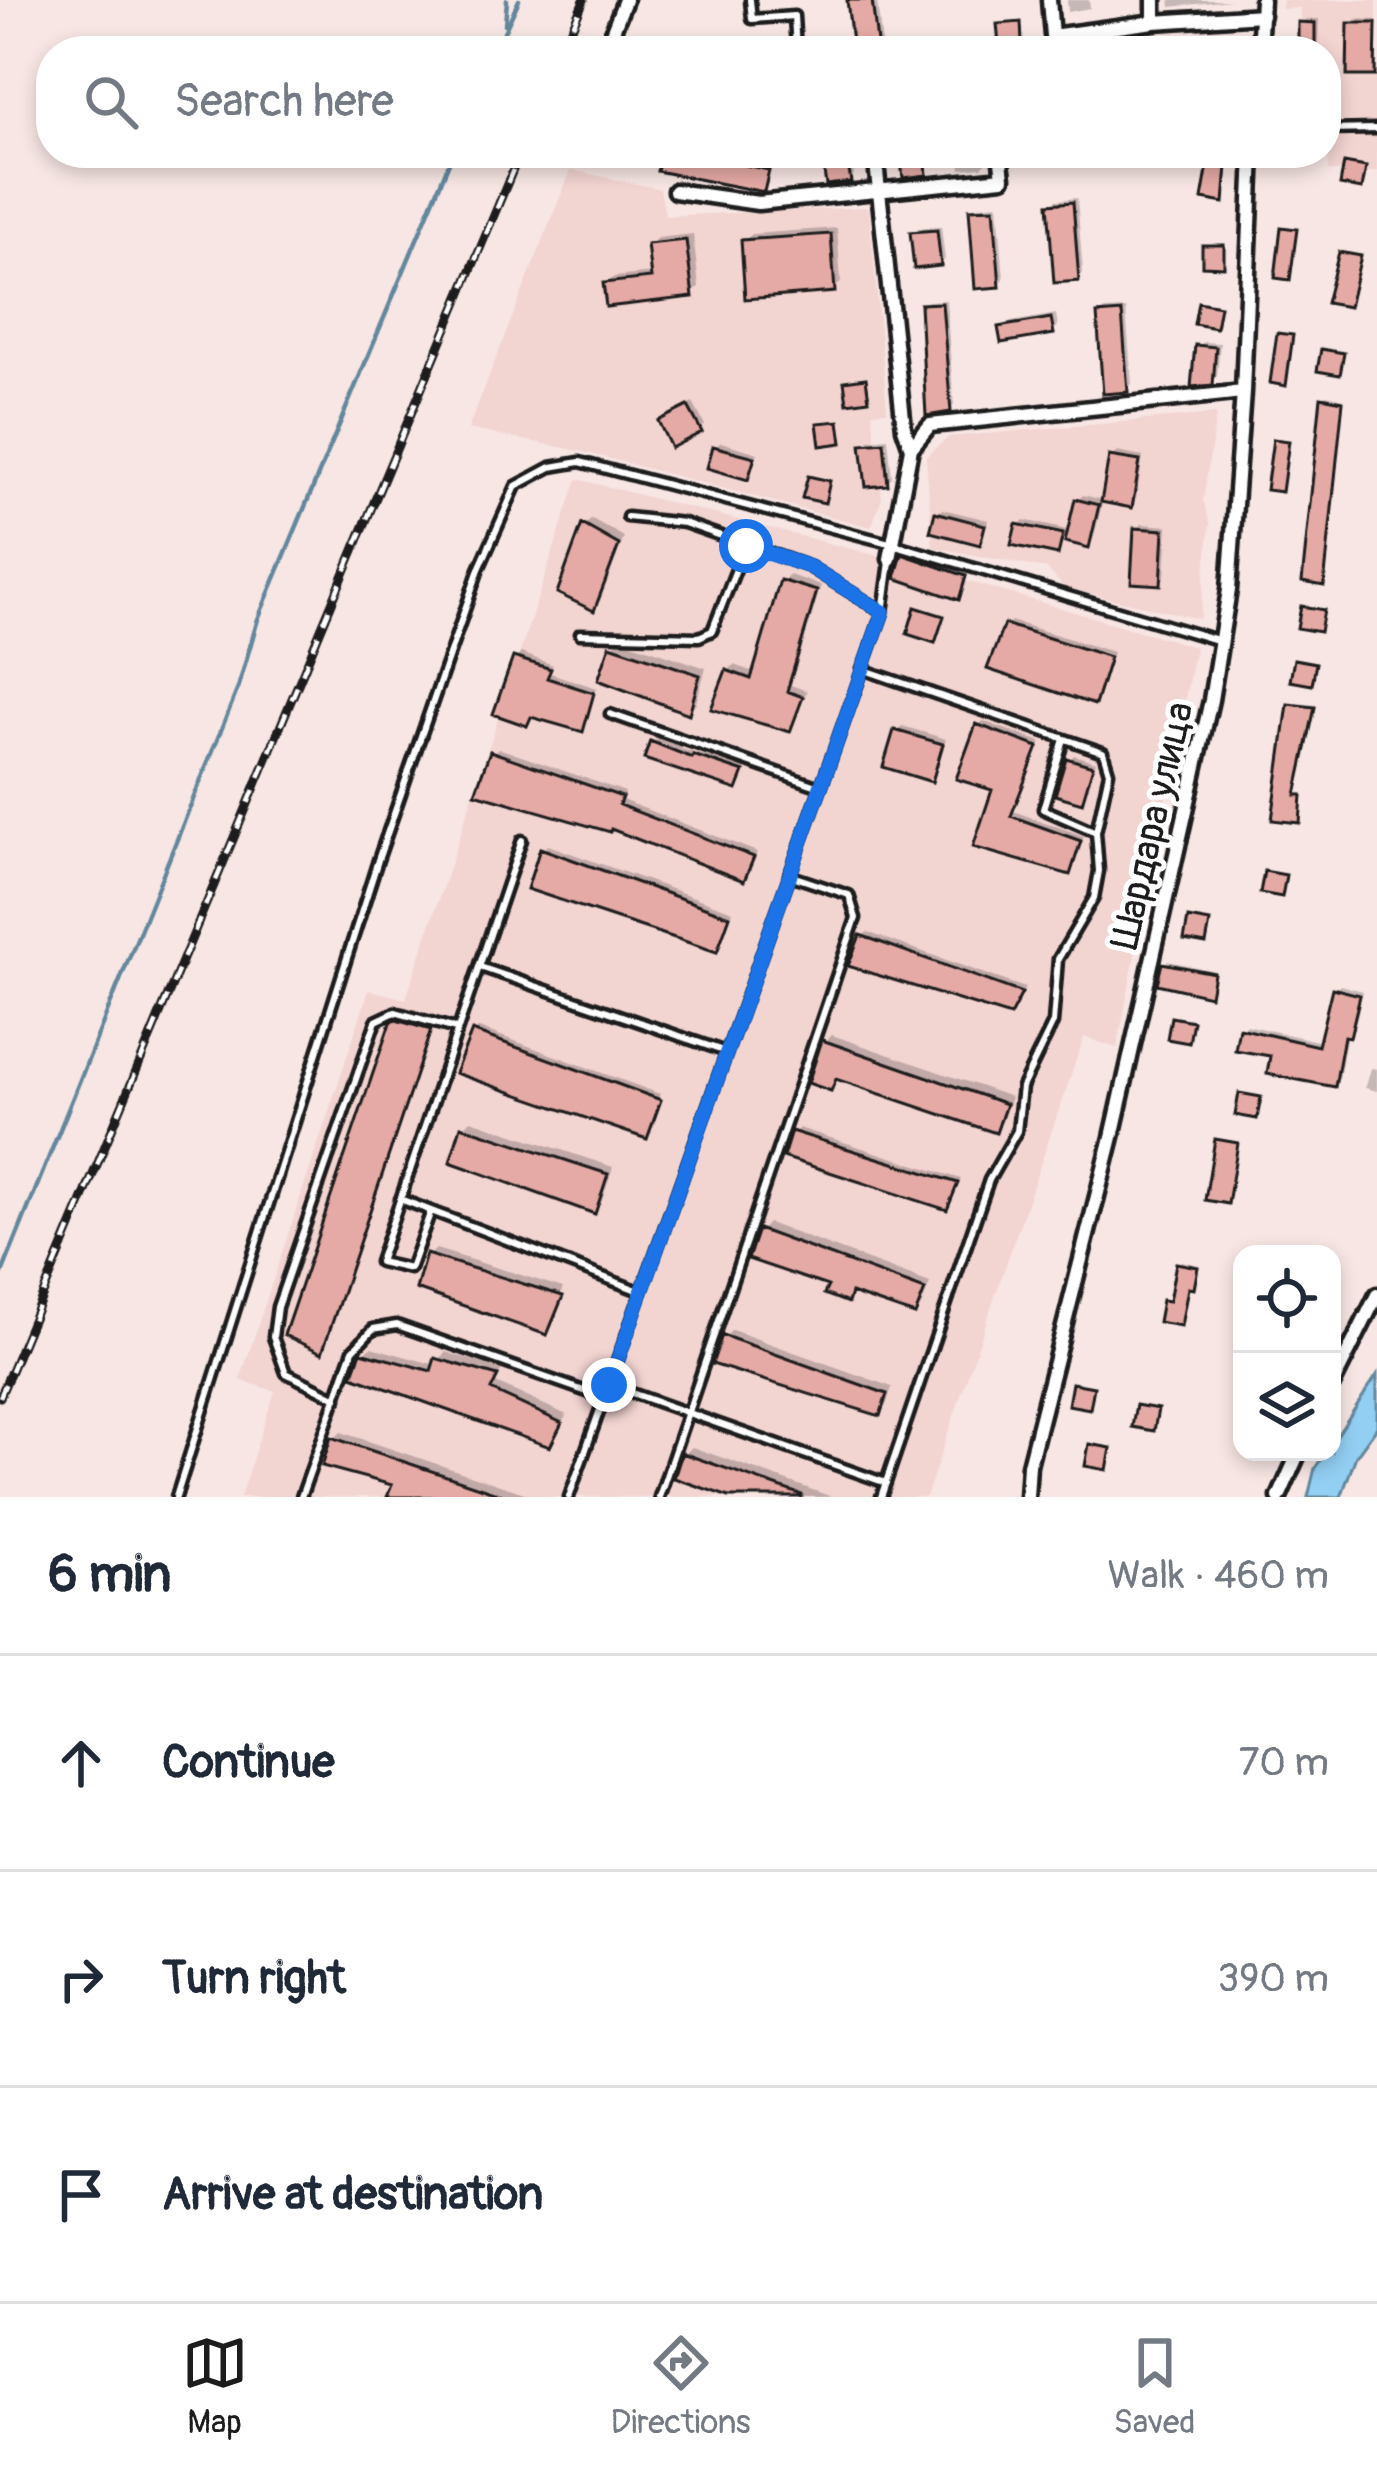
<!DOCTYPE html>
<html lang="en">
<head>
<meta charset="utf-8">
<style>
	:root { --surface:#fff; --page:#f2f2f3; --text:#1f2937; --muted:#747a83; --line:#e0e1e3; --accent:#1c1c1c }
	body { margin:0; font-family:Pangolin,sans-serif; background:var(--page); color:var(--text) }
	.controls { position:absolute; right:36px; bottom:36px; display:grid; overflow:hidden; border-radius:24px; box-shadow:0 6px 18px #0003 }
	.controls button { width:108px; height:108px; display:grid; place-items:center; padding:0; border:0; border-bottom:3px solid var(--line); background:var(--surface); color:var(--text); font:60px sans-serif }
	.stop { position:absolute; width:36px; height:36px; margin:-27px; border:9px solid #1a73e8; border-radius:50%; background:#fff }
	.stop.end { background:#1a73e8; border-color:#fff; box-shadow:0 3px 12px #0008 }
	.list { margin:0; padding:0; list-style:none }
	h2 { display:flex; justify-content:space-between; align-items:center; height:156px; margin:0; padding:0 48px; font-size:51px }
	h2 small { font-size:39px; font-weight:400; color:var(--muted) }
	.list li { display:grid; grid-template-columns:78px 1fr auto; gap:36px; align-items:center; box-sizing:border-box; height:216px; padding:0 48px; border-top:3px solid var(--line) }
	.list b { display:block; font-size:45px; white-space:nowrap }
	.list em { font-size:39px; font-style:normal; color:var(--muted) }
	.icon { flex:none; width:66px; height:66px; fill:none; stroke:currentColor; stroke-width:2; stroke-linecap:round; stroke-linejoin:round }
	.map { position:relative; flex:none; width:1377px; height:1497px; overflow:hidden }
	.search { position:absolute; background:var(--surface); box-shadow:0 6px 18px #0003; left:36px; right:36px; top:36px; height:132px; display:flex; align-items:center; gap:30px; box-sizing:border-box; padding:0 42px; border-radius:48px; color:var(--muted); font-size:45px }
	.sheet { height:804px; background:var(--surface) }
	nav { display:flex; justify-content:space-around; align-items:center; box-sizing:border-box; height:168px; border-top:3px solid var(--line); background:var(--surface); font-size:33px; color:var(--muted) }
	nav a { display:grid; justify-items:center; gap:6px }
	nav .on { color:var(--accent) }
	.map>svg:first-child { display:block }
	.built { fill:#f2d4d1 }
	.water { fill:#93cff3; stroke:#63879d; stroke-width:3 }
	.shadow { fill:#0003 }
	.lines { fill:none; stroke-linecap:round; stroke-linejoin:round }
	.stream { stroke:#63879d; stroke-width:4.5 }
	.building { fill:#e5aaa5; stroke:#1c1c1c; stroke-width:3 }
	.lane-casing { stroke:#1c1c1c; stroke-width:15 }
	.street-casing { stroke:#1c1c1c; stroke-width:21 }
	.lane { stroke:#fff; stroke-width:6 }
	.street { stroke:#fff; stroke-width:12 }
	.rail-casing { stroke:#1c1c1c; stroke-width:9 }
	.rail { stroke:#fff; stroke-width:4.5; stroke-dasharray:14; stroke-linecap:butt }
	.route { stroke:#1a73e8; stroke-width:15 }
	.labels { text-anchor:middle; stroke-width:10; stroke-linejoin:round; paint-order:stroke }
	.street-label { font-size:39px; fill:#1c1c1c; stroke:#fff }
</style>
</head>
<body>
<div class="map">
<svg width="1377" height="1497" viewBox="0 0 1377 1497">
	<rect width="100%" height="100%" fill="#f7e6e4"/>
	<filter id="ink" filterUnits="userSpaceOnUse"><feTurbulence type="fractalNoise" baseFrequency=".00833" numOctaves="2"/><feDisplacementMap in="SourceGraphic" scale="24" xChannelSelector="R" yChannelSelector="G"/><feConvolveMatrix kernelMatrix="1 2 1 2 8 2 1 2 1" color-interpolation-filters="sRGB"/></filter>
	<g filter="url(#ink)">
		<path class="built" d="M1283,0H1377V172L1328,171L1331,89L1326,87V51H1300V8L1282,9Z
			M571,170L660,189L665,216L869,207L887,411L872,412L882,497L871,527L580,451L468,429Z
			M1216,414L1203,500L1210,523L1200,619L1065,588L1047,569L933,547L926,456L949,437Z
			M577,479L890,559L1195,647L1117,1048L1084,1037L926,1497H240L275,1391L240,1380L369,990L406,999Z"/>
		<path class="water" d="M1377,1375V1427L1356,1456L1341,1497H1308L1315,1468L1326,1452H1332V1443Z"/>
		<path class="shadow" d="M850,0H877L882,44L877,49L856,51Z
			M1067,0H1089L1090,8L1068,12Z
			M1170,0H1230L1171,7Z
			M1306,19H1319L1318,51H1301V24Z
			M1356,19L1377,20L1374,73L1351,24Z
			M1135,42L1153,46L1152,51H1132Z
			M665,153L704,157L709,153L772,166L768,184L763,189L661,169Z
			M824,153H851L854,175L850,179Z
			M959,153H986L987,162L982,167L961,169Z
			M1077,198L1083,273L1078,278L1051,205L1056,200Z
			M998,204L1004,279L999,284L972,211L977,206Z
			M941,226L945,259L940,264L913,233L918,228Z
			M837,228L841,282L834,290L744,241L752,234Z
			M693,234L699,287L692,294L606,284L614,277L653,273L650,245L657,238Z
			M946,300L954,405L949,409L923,305L928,301Z
			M1126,309L1132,384L1127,389L1100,315L1105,310Z
			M1056,314L1058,326L1053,331L1001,328L1006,323Z
			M1203,342L1220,343L1217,376L1212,382L1198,347Z
			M1326,395L1344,399L1323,583L1324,398Z
			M693,403L705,425L700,430L666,417Z
			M888,438L892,477L887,482L864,445L869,440Z
			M721,442L758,453L747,476L716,447Z
			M1117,452L1143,457L1136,499L1131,504L1112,457Z
			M1083,495L1103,500L1093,540L1088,545L1064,539L1057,552L1019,525L1024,520L1071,531L1078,500Z
			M942,509L988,520L984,536L979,541L937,514Z
			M592,519L624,537L600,601L593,608L561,591L585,525Z
			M1142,524L1168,526L1165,577L1160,582L1137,529Z
			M909,551L969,572L964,591L959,596L904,556Z
			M789,575L821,585L791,685L807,691L790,728L728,671L734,665L756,673L783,581Z
			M1011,621L1113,652L1099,696L1094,701L1006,626Z
			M620,639L706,668L696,703L689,710L613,646Z
			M521,653L553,665L550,673L597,688L582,729L532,714L526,723L516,658Z
			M1293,703L1316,705L1297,793L1304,794L1298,819L1275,817Z
			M983,721L1041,742L1013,811L1084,836L1069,872L977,845L996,788L978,726Z
			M902,726L946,739L931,778L897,731Z
			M658,738L682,746L681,749L747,767L741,782L736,787L653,743Z
			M498,748L625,792L622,800L757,852L748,873L743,878L493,753Z
			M1074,755L1096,762L1081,800L1069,760Z
			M548,845L733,911L721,944L716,949L543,850Z
			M867,932L1025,988L1014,1008L862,937Z
			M1168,961L1215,971L1212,990L1209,992L1165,964Z
			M1340,985L1363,991L1354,1029L1347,1033L1339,1079L1334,1084L1274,1054L1241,1029L1246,1025L1322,1042L1335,990Z
			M403,1016L434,1025L321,1349L393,1024Z
			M479,1028L660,1094L645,1134L474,1033Z
			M832,1035L1011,1097L1002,1122L995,1130L839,1076L830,1088L825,1042Z
			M1371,1068L1377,1069V1091L1365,1088Z
			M471,1120L613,1167L601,1203L594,1210L464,1127Z
			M799,1128L961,1179L946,1206L794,1133Z
			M768,1223L930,1283L922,1304L914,1311L855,1291L847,1300L761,1231Z
			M1303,1247L1321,1250L1320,1254H1299Z
			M436,1249L563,1288L547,1327L428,1256Z
			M1181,1261L1199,1265L1196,1283L1189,1285L1180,1323L1165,1301L1172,1299Z
			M732,1330L892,1387L886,1406L879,1413L725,1337Z
			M371,1347L436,1365L445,1352L502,1369L496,1383L567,1415L549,1443L364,1354Z
			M341,1432L536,1497H391L396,1484L334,1439Z
			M692,1447L832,1497H738L685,1454Z"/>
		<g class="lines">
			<path class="stream" d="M505,24L507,0
				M495,51L519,0
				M0,1278L238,688L258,619L453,153"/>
		</g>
		<path class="building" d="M847,0H872L878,51H853Z
			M1021,22L1022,43L999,45L997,24Z
			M1298,22L1315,23V51H1298Z
			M1348,23H1376L1375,76H1347Z
			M662,153L700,161L701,156L769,170L764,192L657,171Z
			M821,153H846L851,182L826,185Z
			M900,153H925L927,175L903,178Z
			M1210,153H1228L1224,203L1202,199Z
			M1344,163L1366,167L1362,189L1340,185Z
			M1073,202L1079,281L1054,283L1048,204Z
			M994,208L1000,287L975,289L969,209Z
			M1281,227L1297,229L1290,280L1275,278Z
			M937,230L941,266L914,269L910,232Z
			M831,234L835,292L745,299L741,240Z
			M686,240L693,297L606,307L603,283L651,278L647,244Z
			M1202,245H1224V267L1202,266Z
			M1339,252L1361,256L1349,307L1326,303Z
			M1198,302L1220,306L1216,328L1194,324Z
			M942,303L951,412L926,416L920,304Z
			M1122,312L1128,392L1103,394L1097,314Z
			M1051,318L1054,334L1001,343L998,327Z
			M1277,333L1293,335L1286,386L1270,383Z
			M1195,345L1216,347L1213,385L1191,387Z
			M1321,349L1344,353L1340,375L1317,371Z
			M866,378L869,400L847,403L844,381Z
			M1321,397L1343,401L1324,586L1302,582Z
			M688,406L702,432L671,448L658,421Z
			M839,421L842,443L820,446L817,423Z
			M1273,439L1289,441L1282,492L1266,490Z
			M884,442L888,485L866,487L861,444Z
			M713,446L755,457L748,480L707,468Z
			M1109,456L1140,461L1132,508L1101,502Z
			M808,476L830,481L825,503L802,498Z
			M1075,499L1099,505L1089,548L1065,542Z
			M935,512L985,525L980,545L930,532Z
			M582,524L619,545L594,611L557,593Z
			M1016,524L1063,534L1058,555L1011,545Z
			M1134,528L1164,530L1161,585L1131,583Z
			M902,554L966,576L959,600L895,578Z
			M780,580L817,591L787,691L803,697L790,732L711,709L726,670L751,679Z
			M1301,606L1324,610L1320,632L1297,628Z
			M915,607L944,616L935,643L907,634Z
			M1004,624L1110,657L1095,705L987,669Z
			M610,645L700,675L689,714L598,680Z
			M513,657L551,669L547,678L594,693L583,732L531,717L527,726L493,714Z
			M1294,659L1316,663L1312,685L1290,681Z
			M1288,704L1315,707L1296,795H1302L1300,823L1272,820Z
			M976,724L1038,747L1011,816L1081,841L1070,875L973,847L992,790L956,779Z
			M894,730L943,744L932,782L883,767Z
			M650,741L692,758L693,755L744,772L737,790L644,759Z
			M490,751L622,797L619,805L754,857L744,881L611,829L610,832L475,793Z
			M1066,758L1093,766L1082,803L1055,795Z
			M540,848L730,916L717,952L527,889Z
			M1264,871L1286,875L1282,897L1260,893Z
			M1188,918L1210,922L1206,944L1184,940Z
			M860,935L1022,993L1010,1016L848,966Z
			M1162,963L1214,973L1210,996L1157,984Z
			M1332,988L1360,995L1350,1037L1344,1036L1335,1087L1267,1074L1270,1056L1235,1050L1239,1028L1318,1046Z
			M1171,1017L1193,1021L1189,1043L1167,1039Z
			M396,1020L431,1030L322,1353L284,1335L390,1023Z
			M472,1031L661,1100L647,1139L455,1073Z
			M822,1040L1006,1104L996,1133L836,1079L831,1091L808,1083Z
			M1239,1093L1261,1097L1257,1119L1235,1115Z
			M461,1126L608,1174L595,1214L450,1162Z
			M791,1131L958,1183L947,1210L783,1157Z
			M1215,1139L1238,1143L1228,1204L1205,1200Z
			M758,1229L925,1290L915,1315L851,1293L848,1303L824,1294L828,1286L748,1259Z
			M426,1254L563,1296L547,1335L416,1289Z
			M1176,1263L1198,1267L1194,1289L1188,1288L1181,1326L1158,1322L1162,1300L1169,1301Z
			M722,1335L887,1394L880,1416L712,1364Z
			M361,1352L431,1371L435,1358L498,1376L491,1390L562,1423L550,1447L352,1376Z
			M1072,1383L1094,1387L1090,1409L1068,1405Z
			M1136,1405L1158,1409L1154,1431L1132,1427Z
			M331,1437L503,1495V1497H387L392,1485L322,1466Z
			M1089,1444L1111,1448L1107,1470L1085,1466Z
			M682,1453L802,1495V1497H729L674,1478Z"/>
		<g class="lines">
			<g class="lane-casing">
				<path id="lane" d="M750,0L752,19L794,16L796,50
					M1326,130L1377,129
					M627,517L684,523L810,567L883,612
					M580,634L699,637L712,631L745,546
					M862,669L1103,752L1109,772L1096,832L1099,871L1094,898L1058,959L1053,1023L1022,1087L1017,1131L989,1180L881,1497
					M610,714L820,787
					M1064,739L1043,809L1096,832
					M480,967L726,1052
					M400,1199L642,1292
					M431,1211L410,1269L379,1262L522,840
					M609,1385L886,1483
					M337,1398L286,1373L273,1337L277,1307L376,1021L395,1012L456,1029
					M176,1497L378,860L479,569L516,486L551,467L580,462L893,544L1220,641
					M301,1497L353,1350L373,1329L397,1325L604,1398
					M569,1497L883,612L890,562
					M659,1497L856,918L849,895L789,875"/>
			</g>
			<g class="street-casing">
				<path id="street" d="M1049,0L1052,36L1154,22L1262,15
					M1154,0V22
					M623,51L607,46L625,0
					M788,51H796
					M1259,51L1262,0
					M875,153L904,428L911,448
					M675,191L758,203L1003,178L1000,153
					M890,559L911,448L930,425L1243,392
					M1332,1385L1377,1295
					M1027,1497L1029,1465L1112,1137L1211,700L1229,590L1243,392L1253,153
					M1279,1497L1299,1452"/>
			</g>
			<use href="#lane" class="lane"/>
			<use href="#street" class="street"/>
			<g class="rail-casing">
				<path id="rail" d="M562,51L584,0
					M0,1397L520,153"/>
			</g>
			<use href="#rail" class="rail"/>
		</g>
	</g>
	<g class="lines" filter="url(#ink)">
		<path class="route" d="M609,1385L883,612L810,567L746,546"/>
	</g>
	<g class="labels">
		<g class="street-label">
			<text transform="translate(1151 825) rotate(-77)" y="14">Шардара улица</text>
		</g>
	</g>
</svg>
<div class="controls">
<button><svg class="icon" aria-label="locate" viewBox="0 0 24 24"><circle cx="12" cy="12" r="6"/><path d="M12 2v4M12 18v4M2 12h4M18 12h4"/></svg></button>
<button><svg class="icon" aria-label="layers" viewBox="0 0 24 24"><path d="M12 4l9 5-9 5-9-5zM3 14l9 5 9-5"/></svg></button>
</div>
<div class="stop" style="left:746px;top:546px"></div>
<div class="stop end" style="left:609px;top:1385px"></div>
<div class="search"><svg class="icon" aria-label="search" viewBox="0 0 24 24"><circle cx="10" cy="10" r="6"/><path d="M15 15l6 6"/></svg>Search here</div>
</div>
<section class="sheet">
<h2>6 min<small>Walk · 460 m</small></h2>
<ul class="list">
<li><svg class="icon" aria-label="ahead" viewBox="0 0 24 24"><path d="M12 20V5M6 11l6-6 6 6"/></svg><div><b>Continue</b></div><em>70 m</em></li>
<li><svg class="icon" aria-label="right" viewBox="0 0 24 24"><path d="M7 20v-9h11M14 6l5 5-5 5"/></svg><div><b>Turn right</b></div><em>390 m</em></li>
<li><svg class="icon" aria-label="arrive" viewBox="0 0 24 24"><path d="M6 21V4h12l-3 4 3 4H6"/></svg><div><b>Arrive at destination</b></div></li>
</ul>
</section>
<nav>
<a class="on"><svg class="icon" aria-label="map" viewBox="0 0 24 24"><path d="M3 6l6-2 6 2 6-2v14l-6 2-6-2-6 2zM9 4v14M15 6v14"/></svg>Map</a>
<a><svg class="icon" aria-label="directions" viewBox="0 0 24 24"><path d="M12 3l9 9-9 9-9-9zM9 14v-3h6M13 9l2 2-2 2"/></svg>Directions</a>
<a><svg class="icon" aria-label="saved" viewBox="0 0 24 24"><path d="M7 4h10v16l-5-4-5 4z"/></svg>Saved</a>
</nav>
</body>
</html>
